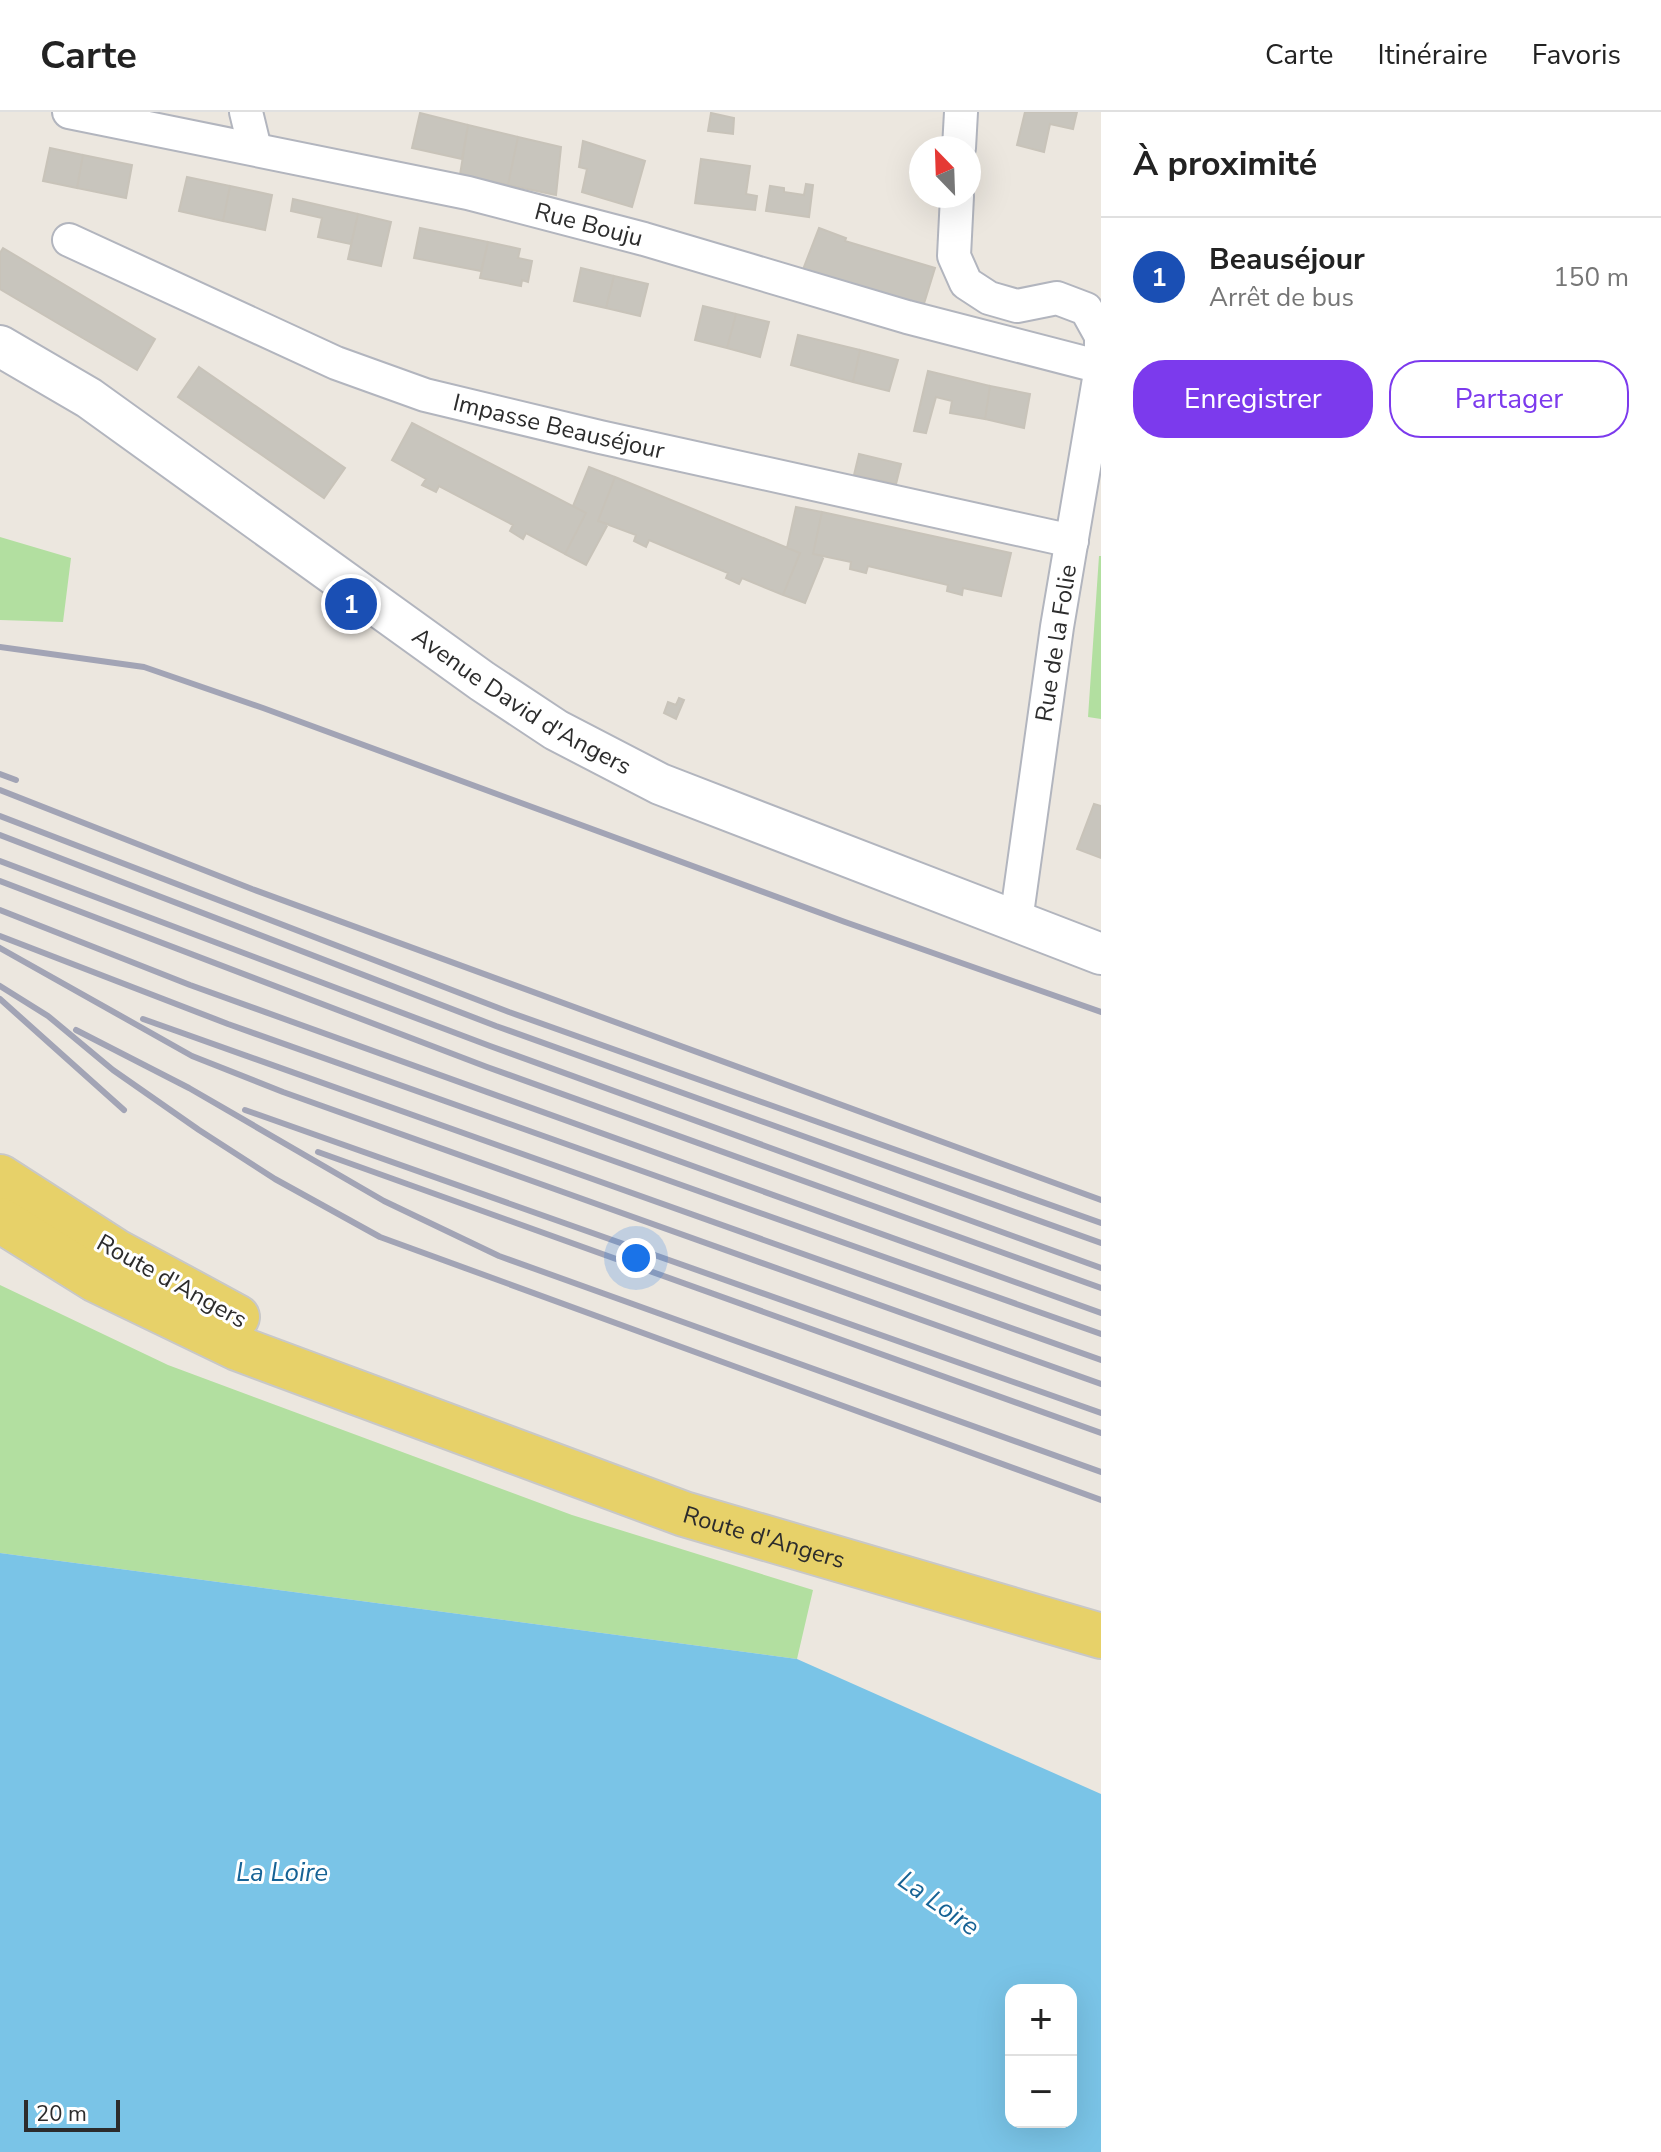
<!DOCTYPE html>
<html lang="fr">
<head>
<meta charset="utf-8">
<style>
	:root { --surface:#fff; --page:#f6f6f6; --text:#222; --muted:#767676; --line:#e0e0e0; --accent:#7c3aed }
	body { margin:0; font-family:"Nunito Sans",sans-serif; background:var(--page); color:var(--text) }
	.controls { position:absolute; right:24px; bottom:24px; display:grid; overflow:hidden; border-radius:16px; box-shadow:0 8px 32px #0002 }
	.controls button { width:72px; height:72px; display:grid; place-items:center; padding:0; border:0; border-bottom:2px solid var(--line); background:var(--surface); color:var(--text); font:40px sans-serif }
	.compass { position:absolute; left:909px; top:24px; width:72px; height:72px; border-radius:50%; background:var(--surface); box-shadow:0 8px 32px #0002; rotate:337deg }
	.scale { position:absolute; left:24px; bottom:20px; width:96px; box-sizing:border-box; padding-left:8px; border:4px solid #2c2c2c; border-top:0; font-size:22px; line-height:28px; white-space:nowrap; color:#2c2c2c; -webkit-text-stroke:6px #fff; paint-order:stroke }
	.you { position:absolute; left:636px; top:1146px; width:28px; height:28px; margin:-20px; border:6px solid #fff; border-radius:50%; background:#1a73e8; box-shadow:0 0 0 12px #1a73e833 }
	.badge { display:grid; place-items:center; width:52px; height:52px; border-radius:50%; background:var(--accent); color:#fff; font-size:26px; font-weight:700 }
	.pin { position:absolute; translate:-50% -50%; border:4px solid #fff; box-shadow:0 2px 8px #0006 }
	.list { margin:0; padding:0; list-style:none }
	h2 { display:flex; justify-content:space-between; align-items:center; height:104px; margin:0; padding:0 32px; font-size:34px }
	h2 small { font-size:26px; font-weight:400; color:var(--muted) }
	.list li { display:grid; grid-template-columns:52px 1fr auto; gap:24px; align-items:center; box-sizing:border-box; height:120px; padding:0 32px; border-top:2px solid var(--line) }
	.list b { display:block; font-size:30px; white-space:nowrap }
	.list p { margin:0; font-size:26px; white-space:nowrap; color:var(--muted) }
	.list em { font-size:26px; font-style:normal; color:var(--muted) }
	.actions { display:flex; gap:16px; padding:24px 32px }
	.actions a { flex:1; padding:18px 0; border:2px solid var(--accent); border-radius:32px; text-align:center; font-size:28px; color:var(--accent) }
	.actions .main { background:var(--accent); color:#fff }
	.map { position:relative; flex:none; width:1101px; height:2040px; overflow:hidden }
	header { display:flex; align-items:center; gap:48px; box-sizing:border-box; height:112px; padding:0 40px; background:var(--surface); border-bottom:2px solid var(--line) }
	header strong { font-size:38px }
	nav { display:flex; gap:44px; margin-inline-start:auto; font-size:28px }
	main { display:flex }
	aside { flex:1; background:var(--surface) }
	.map>svg:first-child { display:block }
	.green { fill:#b2dfa0 }
	.water { fill:#7ac4e7; fill-rule:evenodd }
	.building { fill:#c8c5bd; stroke:#c8c3b9; stroke-width:2 }
	.lines { fill:none; stroke-linecap:round; stroke-linejoin:round }
	.minor-casing { stroke:#b2b5be; stroke-width:36 }
	.tertiary-casing { stroke:#b2b5be; stroke-width:44 }
	.primary-casing { stroke:#c8c8c8; stroke-width:48 }
	.minor { stroke:#fff; stroke-width:32 }
	.tertiary { stroke:#fff; stroke-width:40 }
	.primary { stroke:#e7d169; stroke-width:44 }
	.rail { stroke:#a2a4b5; stroke-width:6 }
	.labels { text-anchor:middle; stroke-width:6; stroke-linejoin:round; paint-order:stroke }
	.street-label { font-size:24px; fill:#2c2c2c; stroke:#fff }
	.water-label { font-size:26px; font-style:italic; fill:#176395; stroke:#fff }
</style>
</head>
<body>
<header>
<strong>Carte</strong>
<nav><a>Carte</a><a>Itinéraire</a><a>Favoris</a></nav>
</header>
<main>
<div class="map">
<svg width="1101" height="2040" viewBox="0 0 1101 2040">
	<rect width="100%" height="100%" fill="#ece7df"/>
	<path class="green" d="M0,425L71,446L63,510L0,508Z
		M1099,444H1101V607L1088,605Z
		M0,1173L168,1253L572,1403L813,1478L797,1547L0,1441Z"/>
	<path class="water" d="M0,1441L797,1547L1101,1682V2040H0ZM1011,1878H1071V2010H1011Z"/>
	<path class="building" d="M1025,0H1077L1073,17L1050,12L1044,40L1017,33Z
		M420,1L468,13L462,47L412,36Z
		M711,1L734,6L733,22L708,19Z
		M468,13L518,25L508,73L460,63Z
		M518,25L561,35L556,83L508,73Z
		M583,29L645,49L632,95L582,80L587,57L579,55Z
		M50,36L83,43L77,76L43,69Z
		M83,43L132,53L126,86L77,76Z
		M701,47L750,54L746,82L757,84L755,98L695,91Z
		M187,65L230,74L223,109L179,99Z
		M806,72L813,73L809,105L766,99L770,74L784,76V80L804,83Z
		M230,74L272,83L265,118L223,109Z
		M293,87L358,102L351,132L318,125L322,106L291,99Z
		M358,102L391,110L381,154L348,147Z
		M420,116L488,130L481,159L414,146Z
		M819,116L846,126L845,129L935,156L922,198L802,160Z
		M488,130L520,137L518,146L532,149L528,170L522,168L521,174L480,166Z
		M3,136L155,227L137,258L0,177V141Z
		M581,156L614,164L606,196L574,189Z
		M614,164L648,172L640,204L606,196Z
		M703,194L736,202L727,236L695,228Z
		M736,202L769,210L760,245L727,236Z
		M798,223L860,238L853,270L791,253Z
		M860,238L898,248L889,279L853,270Z
		M199,255L345,356L324,386L178,285Z
		M928,259L990,274L985,307L950,301L952,289L936,285L926,321L914,319Z
		M990,274L1030,282L1024,316L985,307Z
		M412,311L586,401L565,442L526,421L523,427L510,419L513,413L439,374L436,380L422,373L426,367L392,348Z
		M859,342L901,352L896,372L854,363Z
		M589,355L615,365L598,409L608,412L586,453L565,442L586,401L573,394Z
		M615,365L800,441L783,483L742,466L739,472L726,466L728,461L649,428L646,435L634,429L636,423L598,409Z
		M796,395L822,400L813,442L824,444L805,491L783,483L800,441L787,436Z
		M822,400L1011,441L1001,484L963,476L962,483L947,479L948,473L868,454L866,461L850,457L851,450L813,442Z
		M679,586L684,588L676,607L664,601L668,590L676,593Z
		M1094,692L1101,694V746L1077,737Z"/>
	<g class="lines">
		<g class="minor-casing">
			<g id="minor">
				<path id="s1" d="M69,0L468,81L644,127L907,205L1101,255"/>
				<path d="M246,0L255,37"/>
				<path d="M959,36L961,0"/>
				<path d="M957,84L954,144L966,171L989,186L1017,194L1057,186L1086,197L1101,224V255L1057,515L1016,809"/>
				<path id="s2" d="M69,128L336,251L425,283L600,325L1072,429"/>
			</g>
		</g>
		<g class="tertiary-casing">
			<g id="tertiary">
				<path id="s3" d="M0,234L89,286L482,569L556,618L660,672L1101,842"/>
			</g>
		</g>
		<g class="primary-casing">
			<g id="primary">
				<path d="M0,1065L115,1139L237,1205"/>
				<path id="s4" d="M0,1108L96,1168L237,1236L684,1402L1101,1524"/>
			</g>
		</g>
		<use href="#minor" class="minor"/>
		<use href="#tertiary" class="tertiary"/>
		<use href="#primary" class="primary"/>
		<path class="rail" d="M0,535L144,555L263,596L845,810L1101,900
			M0,662L16,668
			M0,678L252,777L1101,1088
			M0,704L509,900L1101,1111
			M0,723L496,914L1101,1131
			M0,749L490,934L1101,1156
			M0,769L487,955L1101,1176
			M0,798L190,873L1101,1201
			M0,824L228,912L1101,1222
			M0,836L192,944L283,980L1101,1272
			M0,874L48,904L113,958L199,1018L275,1067L380,1125L1101,1388
			M0,887L124,998
			M143,907L1101,1248
			M76,918L189,976L384,1089L499,1144L1101,1360
			M245,998L1101,1301
			M318,1040L1101,1321"/>
	</g>
	<g class="labels">
		<g class="street-label">
			<text dy="8" stroke="none"><textPath href="#s1" startOffset="532">Rue Bouju</textPath></text>
			<text dy="8" stroke="none"><textPath href="#s2" startOffset="526">Impasse Beauséjour</textPath></text>
			<text transform="translate(1056 531) rotate(-81)" y="8">Rue de la Folie</text>
			<text dy="8" stroke="none"><textPath href="#s3" startOffset="632">Avenue David d'Angers</textPath></text>
			<text transform="translate(172 1169) rotate(29)" y="8">Route d'Angers</text>
			<text dy="8" stroke="none"><textPath href="#s4" startOffset="830">Route d'Angers</textPath></text>
		</g>
		<g class="water-label">
			<text x="282" y="1769">La Loire</text>
			<text transform="translate(939 1791) rotate(35)" y="9">La Loire</text>
		</g>
	</g>
</svg>
<div class="controls">
<button>+</button>
<button>−</button>
</div>
<svg class="compass" viewBox="-18 -18 36 36"><path d="M0-13l5 13h-10z" fill="#e53935"/><path d="M0 13l5-13h-10z" fill="#767676"/></svg>
<div class="scale">20 m</div>
<div class="you"></div>
<div class="pin badge" style="left:351px;top:492px;background:#1a4fb4">1</div>
</div>
<aside>
<h2>À proximité<small></small></h2>
<ul class="list">
<li><span class="badge" style="background:#1a4fb4">1</span><div><b>Beauséjour</b><p>Arrêt de bus</p></div><em>150 m</em></li>
</ul>
<div class="actions"><a class="main">Enregistrer</a><a>Partager</a></div>
</aside>
</main>
</body>
</html>
